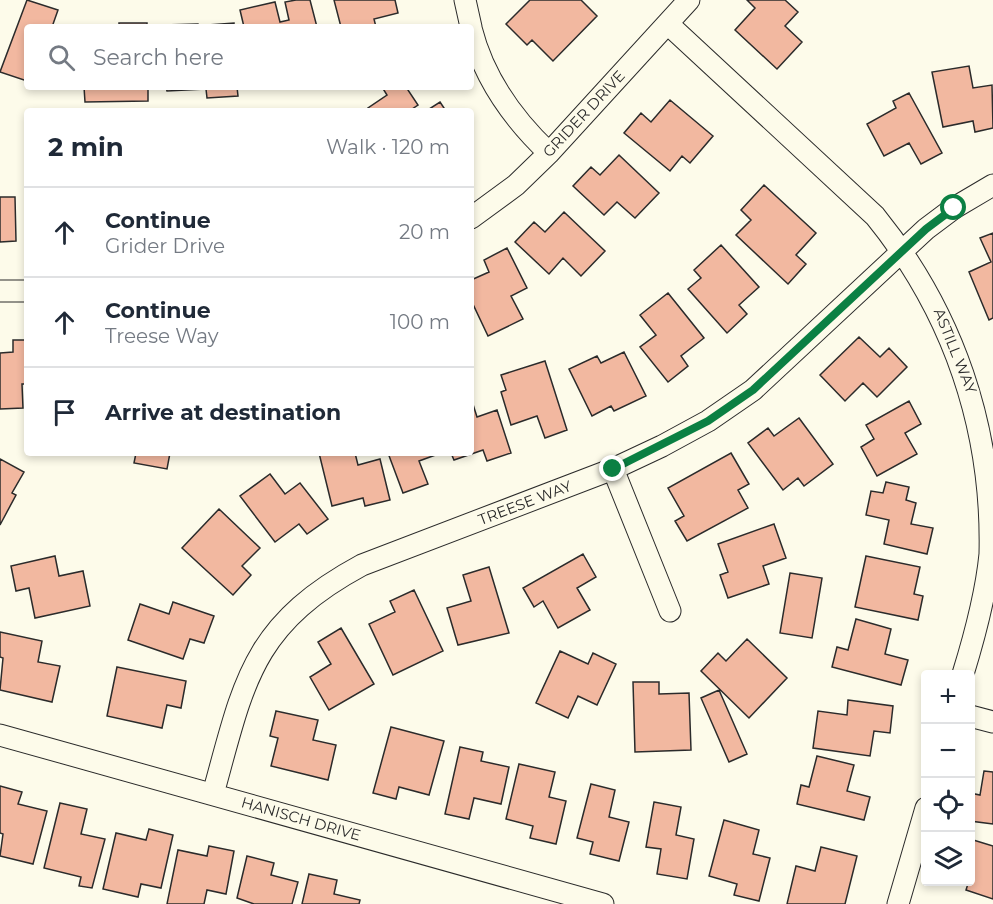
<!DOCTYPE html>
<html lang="en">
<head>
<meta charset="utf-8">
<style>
	:root { --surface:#fff; --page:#f6f6f7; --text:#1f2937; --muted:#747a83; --line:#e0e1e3 }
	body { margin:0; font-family:Montserrat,sans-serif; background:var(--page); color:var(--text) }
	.controls { position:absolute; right:18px; bottom:18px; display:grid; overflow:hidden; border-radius:6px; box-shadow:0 3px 9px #0003 }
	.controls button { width:54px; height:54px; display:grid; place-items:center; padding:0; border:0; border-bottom:2px solid var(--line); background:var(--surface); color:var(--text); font:30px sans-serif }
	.stop { position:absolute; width:18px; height:18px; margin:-14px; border:4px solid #0b8043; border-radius:50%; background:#fff }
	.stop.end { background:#0b8043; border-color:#fff; box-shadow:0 2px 6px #0008 }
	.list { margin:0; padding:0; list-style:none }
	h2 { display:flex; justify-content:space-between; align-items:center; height:78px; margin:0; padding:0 24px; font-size:26px }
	h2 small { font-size:20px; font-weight:400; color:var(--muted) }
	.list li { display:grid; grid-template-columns:39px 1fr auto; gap:18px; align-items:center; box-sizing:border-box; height:90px; padding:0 24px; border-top:2px solid var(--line) }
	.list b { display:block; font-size:22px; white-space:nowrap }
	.list p { margin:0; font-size:20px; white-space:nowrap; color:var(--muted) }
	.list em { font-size:20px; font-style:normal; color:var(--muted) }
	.icon { flex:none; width:33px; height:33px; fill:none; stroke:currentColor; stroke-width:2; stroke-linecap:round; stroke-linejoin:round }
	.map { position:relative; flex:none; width:993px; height:904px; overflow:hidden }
	.search { position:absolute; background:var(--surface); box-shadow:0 3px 9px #0003; left:24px; top:24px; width:450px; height:66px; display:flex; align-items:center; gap:15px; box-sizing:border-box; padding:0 21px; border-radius:6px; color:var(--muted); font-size:22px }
	.panel { position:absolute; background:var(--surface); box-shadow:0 3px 9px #0003; left:24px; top:108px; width:450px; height:348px; border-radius:6px }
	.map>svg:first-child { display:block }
	.building { fill:#f2b8a0; stroke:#2b2b2b; stroke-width:1.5 }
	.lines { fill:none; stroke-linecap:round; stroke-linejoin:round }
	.street-casing { stroke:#2b2b2b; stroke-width:23 }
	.street { stroke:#fdfbea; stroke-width:21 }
	.route { stroke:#0b8043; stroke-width:8 }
	.labels { text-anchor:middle; stroke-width:4.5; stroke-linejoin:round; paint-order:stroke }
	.street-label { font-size:15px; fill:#2b2b2b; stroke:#fdfbea }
</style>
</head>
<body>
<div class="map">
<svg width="993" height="904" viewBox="0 0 993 904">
	<rect width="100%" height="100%" fill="#fdfbea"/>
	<path class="building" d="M27,0L58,10L52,27H27V81L0,72Z
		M296,0H310L317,27H244L240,10L275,2L280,22L289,20L285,2Z
		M334,0H395L398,13L374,19L376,27H341Z
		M530,0H581L597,16L553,61L532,40L527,45L506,24Z
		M747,0H785L798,12L785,26L802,42L777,69L735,30L755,8Z
		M119,23H147V27H119Z
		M234,23V27H208V25Z
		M198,24L199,27H163V25Z
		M969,66L973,88L992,85L993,128L975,132L973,121L943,127L932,72Z
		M84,87H148V101L85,102Z
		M166,87H237L238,96L207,98L206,89L167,91Z
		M382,87H406L418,105L409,111H370L368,108L387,95Z
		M909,93L942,153L921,164L909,143L884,156L867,124L896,108L893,101Z
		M670,100L713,136L690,163L682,156L670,171L624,133L641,113L651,122Z
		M440,102L446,111H426Z
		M619,155L659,193L635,218L617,202L604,215L573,186L591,167L600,175Z
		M764,185L816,233L796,255L806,264L788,284L736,235L751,220L741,210Z
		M0,197H15L16,241L0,242Z
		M564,212L605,251L581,276L563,258L549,274L515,242L534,222L545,232Z
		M993,233V318L989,320L969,272L991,262L980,238Z
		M721,245L759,287L739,305L747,314L727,333L688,289L701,278L694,270Z
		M507,248L527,288L511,296L523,319L488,336L471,300V280L489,272L484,260Z
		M668,293L704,338L681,356L688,366L668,382L640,347L656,335L640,315Z
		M859,337L880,357L889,348L907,367L877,397L863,383L845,401L820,375Z
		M13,340H27V384H22L23,408L0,409V353L13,352Z
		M624,352L646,396L614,411L611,406L592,416L569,369L597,356L601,363Z
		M545,361L567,430L545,438L537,416L511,425L501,392L506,390L501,375Z
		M471,398L477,417L497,410L511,453L487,461L483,450L454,460L451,453H471Z
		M909,401L921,424L905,433L917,454L877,476L861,447L874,439L866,425Z
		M799,418L833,464L804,486L798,478L783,490L748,443L768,428L774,436Z
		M136,453H170L167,469L134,463Z
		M319,453H355L358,465L380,459L390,500L365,506L363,498L332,506Z
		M388,453H441L419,461L428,484L403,493Z
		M731,453L749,484L738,490L748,508L687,541L675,521L684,516L668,488Z
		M0,459L24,472L12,493L16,495L0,525Z
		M270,474L285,494L300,483L328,519L307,534L299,524L275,542L240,496Z
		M886,482L909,487L906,500L916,503L911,524L933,528L927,554L884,544L889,520L866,515L871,491L883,493Z
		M219,509L260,548L242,566L251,575L233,595L182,548Z
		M774,524L786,558L763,566L769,584L728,598L720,575L728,572L718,544Z
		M583,554L596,577L577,588L590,610L558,628L543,601L534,607L523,588Z
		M55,556L59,576L83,571L90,606L35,618L29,588L16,591L11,566Z
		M866,556L920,567L914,594L923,596L918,620L855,607Z
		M489,567L509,633L458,645L447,608L471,601L463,575Z
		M790,573L822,578L812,638L780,633Z
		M414,590L443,651L393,675L369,624L395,612L390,601Z
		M173,602L214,616L204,643L190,639L183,659L128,640L140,604L169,614Z
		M856,619L891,629L885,654L908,660L901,685L832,667L837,647L848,650Z
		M341,628L374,684L329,710L310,677L331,664L318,642Z
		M0,632L42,641L38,662L60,666L52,702L0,690L3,658L0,657Z
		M747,639L787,678L749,718L701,671L718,653L726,661Z
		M560,651L588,664L593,653L616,664L597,705L578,696L568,718L536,703Z
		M117,667L186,681L181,708L167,705L162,728L107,716Z
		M633,682H659V694L689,693L691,750L635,752Z
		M719,690L747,754L729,762L701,698Z
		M848,700L893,706L890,733L874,731L870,756L813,748L818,711L847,715Z
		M276,711L318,720L313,740L336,745L328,780L271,766L278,738L270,736Z
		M391,727L444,741L429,795L399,787L396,799L373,793Z
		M460,747L483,752L481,761L509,767L501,804L474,798L469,819L445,814Z
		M817,756L854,765L847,791L870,797L864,820L797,804L801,785L809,787Z
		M519,764L555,772L549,797L566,801L556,844L530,838L533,826L506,819Z
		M984,771L993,772V824L970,821V793L980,795Z
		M591,784L615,790L609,817L629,822L619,861L590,854L593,842L577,838Z
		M0,786L22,792L18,804L47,811L33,864L0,856L3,834L0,833Z
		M654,802L681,807L676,835L694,839L687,879L657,874L661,849L646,847Z
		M60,803L87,809L81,834L105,839L92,888L79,886L81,877L44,868Z
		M724,820L759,830L753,854L770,858L759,901L734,895L737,884L709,876Z
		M149,829L173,835L161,888L141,884L138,897L103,889L116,833L146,840Z
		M970,839L993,846V899L966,890L973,868Z
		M209,846L234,851L226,894L207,890L204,904H167L178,850L207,856Z
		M821,847L857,856L845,904H787L796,866L815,871Z
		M247,856L274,863L271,875L298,882L292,904H254L237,898Z
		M309,874L337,880L334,894L360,900L359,904H302Z"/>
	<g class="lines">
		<g class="street-casing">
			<path id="street" d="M465,0L471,27
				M668,24L875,216C953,312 993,428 990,554C986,595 975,635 963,674
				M471,28C483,76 513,119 549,153
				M471,218L516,185L549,153L689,0
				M0,291H27
				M613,469L670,611
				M970,716L993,722
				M0,735L603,904
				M213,794C244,682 251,625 362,565L613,469L662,446L708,421L753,390L926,229L954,208L993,185
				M898,904L926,808"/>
		</g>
		<use href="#street" class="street"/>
	</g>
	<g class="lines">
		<path class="route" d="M613,469L708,421L753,390L926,229L954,208"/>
	</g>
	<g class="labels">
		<g class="street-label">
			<text transform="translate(584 114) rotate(-47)" y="5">GRIDER DRIVE</text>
			<text transform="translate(955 351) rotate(68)" y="5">ASTILL WAY</text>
			<text transform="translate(525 503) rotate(-21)" y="5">TREESE WAY</text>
			<text transform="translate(301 819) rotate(16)" y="5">HANISCH DRIVE</text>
		</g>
	</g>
</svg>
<div class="controls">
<button>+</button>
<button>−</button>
<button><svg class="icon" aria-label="locate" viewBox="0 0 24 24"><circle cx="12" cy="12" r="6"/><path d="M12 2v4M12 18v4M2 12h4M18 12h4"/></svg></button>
<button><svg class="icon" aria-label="layers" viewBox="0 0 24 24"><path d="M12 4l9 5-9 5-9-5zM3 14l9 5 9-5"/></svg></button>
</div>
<div class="stop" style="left:954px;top:208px"></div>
<div class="stop end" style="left:613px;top:469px"></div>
<div class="search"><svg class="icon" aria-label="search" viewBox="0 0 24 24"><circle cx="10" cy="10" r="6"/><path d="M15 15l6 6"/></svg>Search here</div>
<section class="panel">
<h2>2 min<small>Walk · 120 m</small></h2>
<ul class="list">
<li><svg class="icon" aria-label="ahead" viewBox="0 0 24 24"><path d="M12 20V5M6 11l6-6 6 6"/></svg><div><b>Continue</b><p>Grider Drive</p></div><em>20 m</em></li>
<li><svg class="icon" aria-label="ahead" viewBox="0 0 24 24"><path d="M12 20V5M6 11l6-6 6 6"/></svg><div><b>Continue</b><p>Treese Way</p></div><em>100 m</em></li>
<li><svg class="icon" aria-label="arrive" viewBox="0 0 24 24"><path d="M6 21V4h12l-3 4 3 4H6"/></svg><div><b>Arrive at destination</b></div></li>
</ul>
</section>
</div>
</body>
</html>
